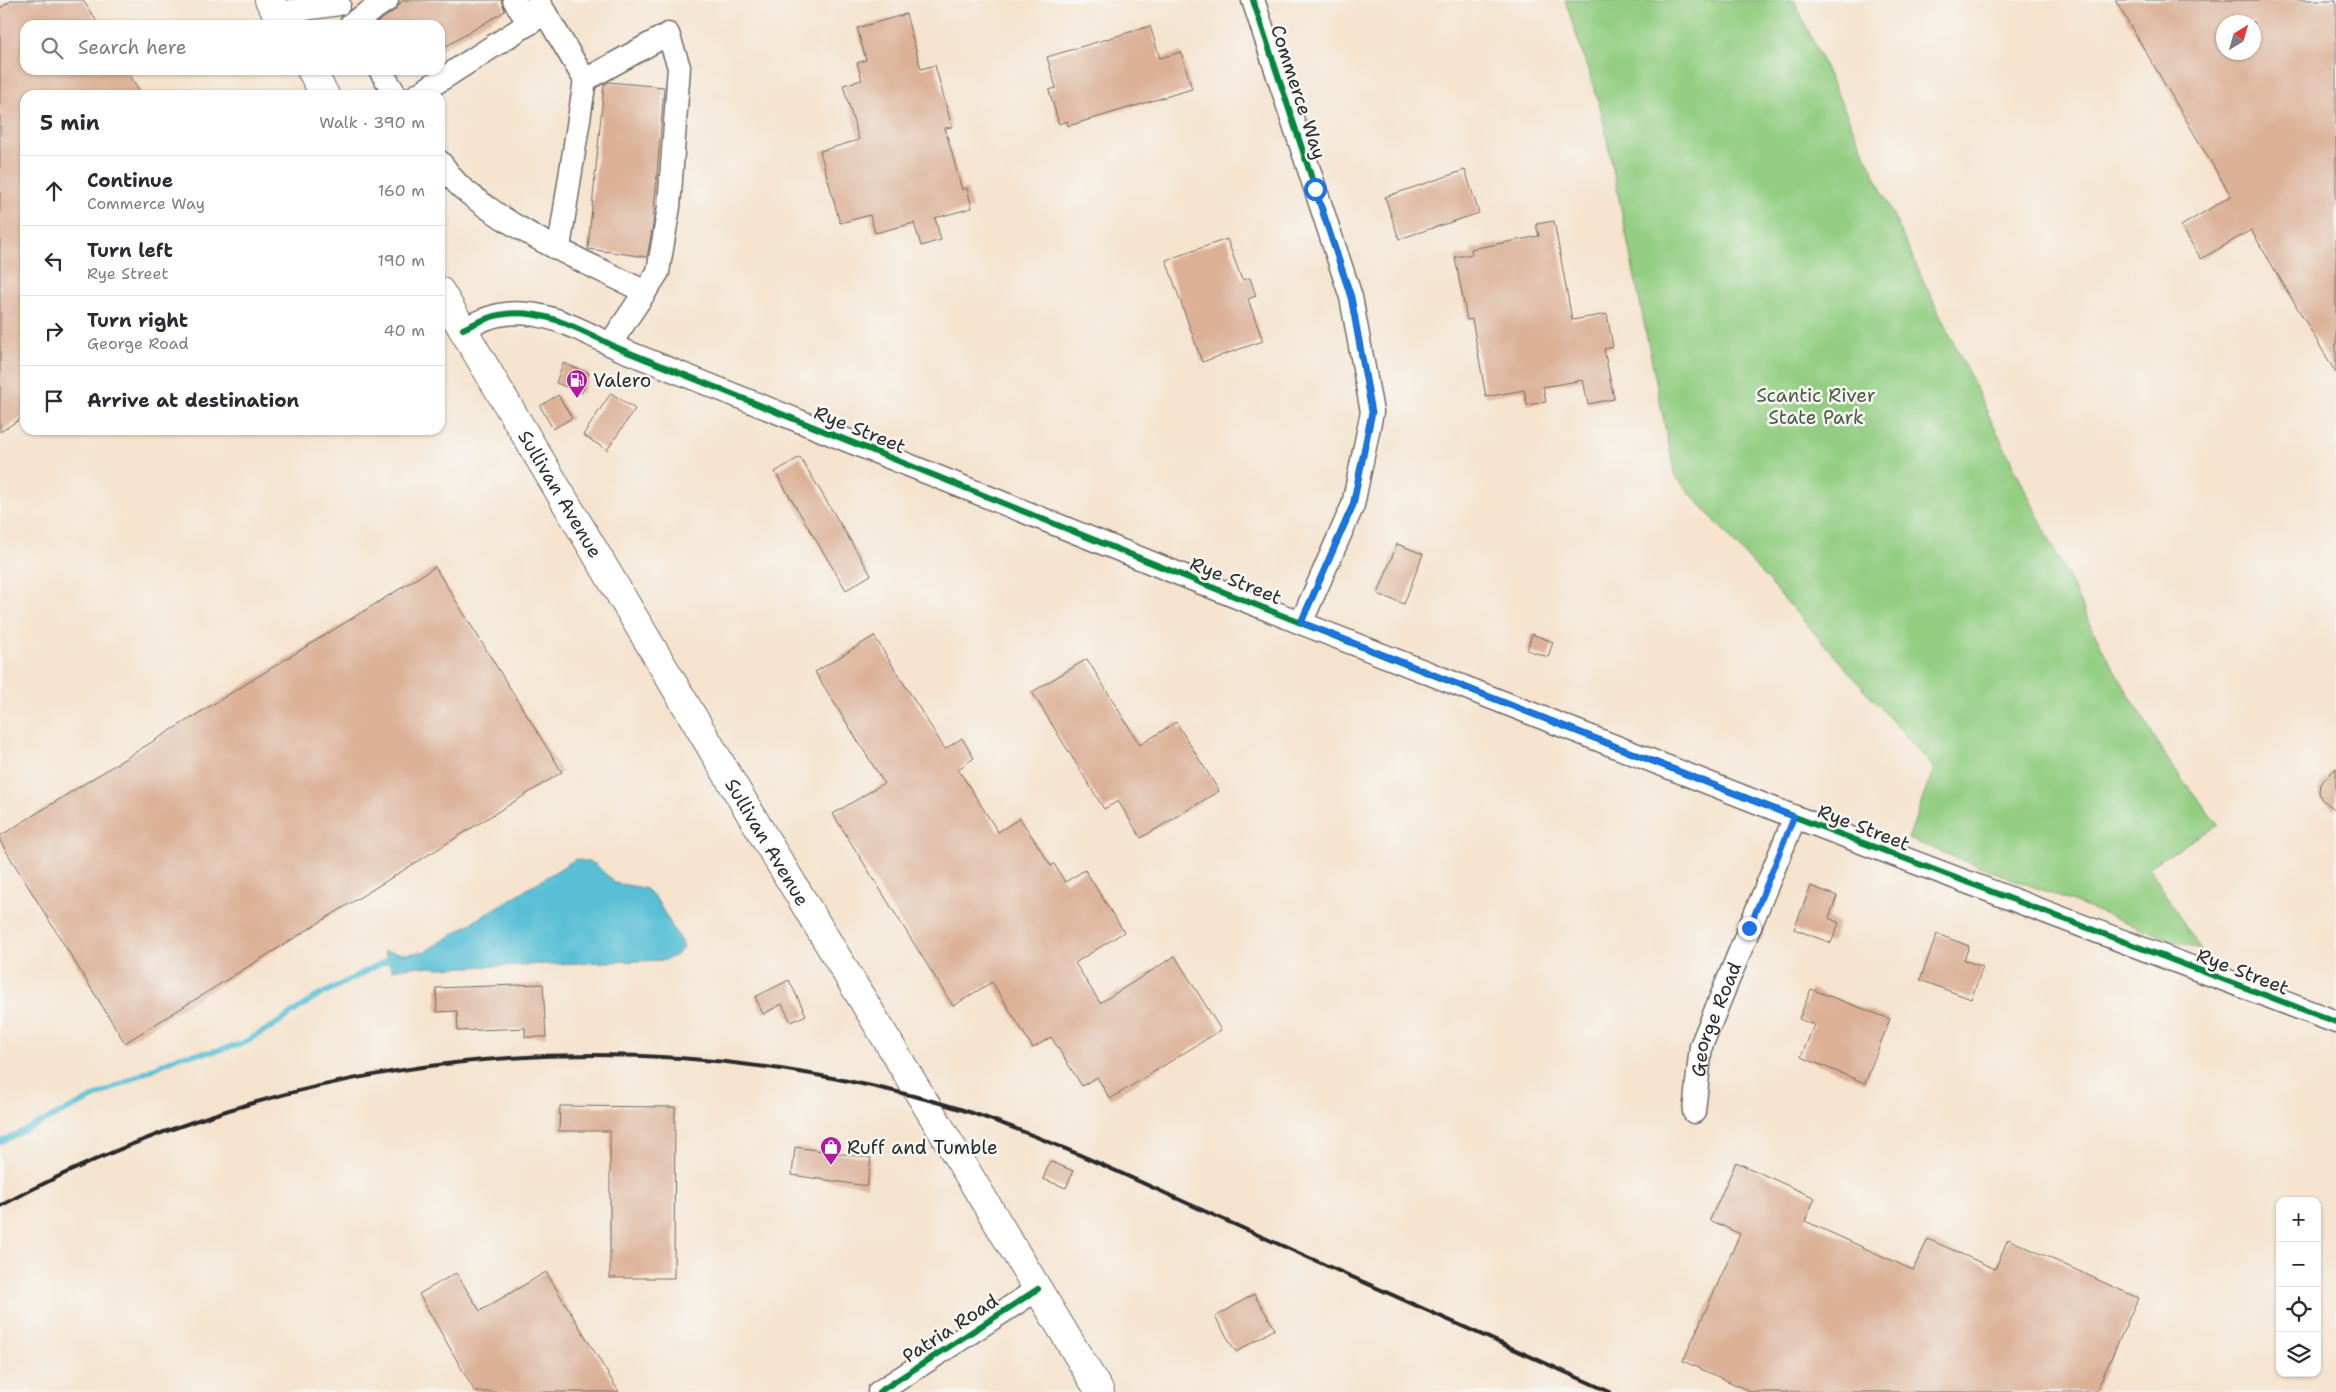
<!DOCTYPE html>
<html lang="en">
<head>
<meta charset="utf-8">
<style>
	:root { --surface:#fff; --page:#f2f2f3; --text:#2b2b33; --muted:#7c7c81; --line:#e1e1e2 }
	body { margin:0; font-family:"Shantell Sans",sans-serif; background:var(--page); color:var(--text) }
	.controls { position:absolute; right:15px; bottom:15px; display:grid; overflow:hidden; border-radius:10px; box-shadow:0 1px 4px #0004 }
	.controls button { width:45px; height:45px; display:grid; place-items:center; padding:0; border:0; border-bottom:1px solid var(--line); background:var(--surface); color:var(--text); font:25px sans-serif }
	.compass { position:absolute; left:2216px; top:15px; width:45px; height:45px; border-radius:50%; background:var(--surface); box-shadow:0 1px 4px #0004; rotate:37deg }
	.stop { position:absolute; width:15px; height:15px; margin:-11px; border:4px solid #1a73e8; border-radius:50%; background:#fff }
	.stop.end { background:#1a73e8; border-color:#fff; box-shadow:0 1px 5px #0008 }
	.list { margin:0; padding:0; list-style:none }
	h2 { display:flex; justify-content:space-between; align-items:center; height:65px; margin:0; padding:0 20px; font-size:21px }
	h2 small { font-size:16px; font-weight:400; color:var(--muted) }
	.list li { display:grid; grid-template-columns:32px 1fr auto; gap:15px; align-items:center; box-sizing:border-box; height:70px; padding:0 20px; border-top:1px solid var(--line) }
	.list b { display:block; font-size:19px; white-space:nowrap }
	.list p { margin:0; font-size:16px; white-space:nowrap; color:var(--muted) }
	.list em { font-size:16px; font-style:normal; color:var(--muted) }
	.icon { flex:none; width:28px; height:28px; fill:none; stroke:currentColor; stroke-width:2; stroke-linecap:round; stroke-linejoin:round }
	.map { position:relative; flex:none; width:2336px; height:1392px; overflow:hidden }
	.search { position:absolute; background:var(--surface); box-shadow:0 1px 4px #0004; left:20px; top:20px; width:425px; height:55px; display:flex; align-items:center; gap:12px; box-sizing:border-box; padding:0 18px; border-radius:15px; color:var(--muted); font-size:19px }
	.panel { position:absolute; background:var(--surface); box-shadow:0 1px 4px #0004; left:20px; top:90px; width:425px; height:345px; border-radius:15px }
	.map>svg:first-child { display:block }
	.green { fill:#92cd81; stroke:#5e7c56 }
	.water { fill:#58bfd5; stroke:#427580 }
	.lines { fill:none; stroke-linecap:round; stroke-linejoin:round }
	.stream { stroke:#58bfd5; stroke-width:5.5 }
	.building { fill:#dbb096; fill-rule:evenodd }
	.minor-casing { stroke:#726b64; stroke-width:25 }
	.major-casing { stroke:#726b64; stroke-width:30 }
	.minor { stroke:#fff; stroke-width:22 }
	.major { stroke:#fff; stroke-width:28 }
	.rail { stroke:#2b2b2b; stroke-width:4 }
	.cycleway-casing { stroke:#f6f6f2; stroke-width:9 }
	.cycleway { stroke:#00873e; stroke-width:6 }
	.route { stroke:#1a73e8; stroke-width:6 }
	.labels { text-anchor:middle; stroke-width:5; stroke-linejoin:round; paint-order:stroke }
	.street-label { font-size:19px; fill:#2b2b2b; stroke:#f6f6f2 }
	.poi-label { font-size:19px; fill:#2b2b2b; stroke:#f6f6f2; text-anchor:start }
	.park-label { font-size:19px; fill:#4a5c45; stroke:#f6f6f2 }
</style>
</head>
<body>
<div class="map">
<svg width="2336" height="1392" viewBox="0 0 2336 1392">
	<rect width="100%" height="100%" fill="#f6f6f2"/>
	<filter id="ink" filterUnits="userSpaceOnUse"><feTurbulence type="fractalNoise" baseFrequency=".02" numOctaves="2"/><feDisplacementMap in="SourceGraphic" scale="10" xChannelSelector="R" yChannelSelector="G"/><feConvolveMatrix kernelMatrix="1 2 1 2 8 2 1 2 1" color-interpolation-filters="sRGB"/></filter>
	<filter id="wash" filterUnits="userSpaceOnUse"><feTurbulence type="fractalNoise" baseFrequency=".0096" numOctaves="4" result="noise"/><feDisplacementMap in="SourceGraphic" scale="20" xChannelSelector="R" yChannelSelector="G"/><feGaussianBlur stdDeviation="1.12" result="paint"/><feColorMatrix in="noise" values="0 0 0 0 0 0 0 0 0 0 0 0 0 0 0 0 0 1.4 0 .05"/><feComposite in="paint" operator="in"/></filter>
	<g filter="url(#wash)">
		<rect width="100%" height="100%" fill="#f5e3ce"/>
		<path class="green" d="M1565,0H1794L1924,282L2105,654L2171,765L2218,824L2149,867L2201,951L1908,839L1934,768L1675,476L1601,110Z"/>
		<path class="water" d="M576,859L595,864L615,883L644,888L655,897L684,947L676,955L665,960L438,968L417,966L392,970L384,951L407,954L426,951Z"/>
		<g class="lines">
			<path class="stream" d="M0,1142L180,1056L211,1052L241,1044L273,1026L314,998L388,960"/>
		</g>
		<g id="blocks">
			<path class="building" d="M12,0H83L99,25H25V70H127L142,95H25V416L0,432V8Z
				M403,0H501L505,11L440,50V25H373L394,11Z
				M2115,0H2336V373L2251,230L2201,259L2181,226L2231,196ZM2224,22H2254V52H2224Z
				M906,14L921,69L935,65L952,127L945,128L962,190L967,188L972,208L935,218L941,240L921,246L914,223L875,233L870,215L840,223L820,151L859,140L843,85L862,80L857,63L866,60L857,28Z
				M1150,26L1160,58L1181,52L1192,89L1068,126L1067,121L1059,124L1049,90L1056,88L1047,57Z
				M609,82L664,87L653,225L647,257L588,249L604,85Z
				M1465,170L1479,213L1399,239L1385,197Z
				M1554,221L1572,320L1607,314L1613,347L1604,349L1614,399L1588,404L1583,380L1543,387L1546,402L1527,405L1524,390L1486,397L1472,319L1467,320L1455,257L1472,254L1471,249L1539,236L1536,224Z
				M1227,239L1242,280L1250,278L1256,296L1248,299L1263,341L1202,362L1166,260Z
				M563,363L589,373L582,393L556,383Z
				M611,393L635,409L607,450L583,435Z
				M558,395L572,418L553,429L540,406Z
				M800,457L871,575L846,590L775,472Z
				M1397,544L1423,554L1404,604L1378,594Z
				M435,567L562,772L125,1043L0,841V836Z
				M1532,634L1553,642L1548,657L1527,650Z
				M874,636L945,749L962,738L974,758L958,769L998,832L1020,818L1051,866L1054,864L1065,882L1085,870L1124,932L1075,963L1100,1003L1175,956L1221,1030L1110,1099L1097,1077L1082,1086L1051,1037L1033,1048L992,982L953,1006L833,814L884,783L815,672Z
				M1087,659L1140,745L1176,722L1219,791L1141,838L1118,801L1104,809L1032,692Z
				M2336,768V810L2321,799L2319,792L2320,784Z
				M1811,886L1837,896L1829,918L1839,923L1831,943L1794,929Z
				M1937,934L1969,946L1964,960L1983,967L1971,999L1920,980Z
				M789,980L806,1015L791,1022L782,1004L763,1014L755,997Z
				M543,984L546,1037H525V1028L458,1031L457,1011L437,1012L436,988Z
				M1811,989L1890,1019L1865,1083L1801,1057L1814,1025L1799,1019Z
				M560,1106L675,1107L674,1278H610V1131H559Z
				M795,1147L871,1158L867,1186L792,1175Z
				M1050,1161L1073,1171L1066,1188L1043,1179Z
				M1736,1162L1815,1198L1805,1221L1913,1270L1928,1239L1995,1269L2008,1239L2138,1298L2096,1392H1752L1683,1361L1740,1234L1710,1220Z
				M546,1272L619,1392H475L419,1294L456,1273L480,1311Z
				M1254,1294L1275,1329L1236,1352L1215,1317Z"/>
		</g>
	</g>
	<g filter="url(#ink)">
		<use href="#blocks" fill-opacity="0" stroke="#726b64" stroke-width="1"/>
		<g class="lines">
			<g class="minor-casing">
				<g id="minor">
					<path d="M514,0L529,24"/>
					<path d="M1253,0L1351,297L1372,412L1353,505L1301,623"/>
					<path d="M538,1L585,80"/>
					<path d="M277,13L339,4"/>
					<path d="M351,24L387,0"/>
					<path d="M380,70L396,95"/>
					<path d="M417,95L545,13"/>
					<path d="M440,162C447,170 453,181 462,188C515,233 584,261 645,292L610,344"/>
					<path d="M559,248L585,80L668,34L679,67L669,207L658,272L645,292"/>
					<path d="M463,329C474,324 487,317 499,315C542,306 582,331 620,349L1301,623L1795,817L2336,1022"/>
					<path id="s1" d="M1694,1112L1701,1046L1795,817"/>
					<path d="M879,1392L1038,1289"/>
				</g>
			</g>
			<g class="major-casing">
				<g id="major">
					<path d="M269,0L284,25"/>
					<path d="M311,70L325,95"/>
					<path id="s2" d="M440,291L769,845L1100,1392"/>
				</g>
			</g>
			<use href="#minor" class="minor"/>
			<use href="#major" class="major"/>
			<path class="rail" d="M0,1206C249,1072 531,1025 811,1074C861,1083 911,1094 960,1109C1050,1138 1135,1180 1220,1218C1350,1276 1480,1334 1610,1392"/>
			<g class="cycleway-casing">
				<path id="cycleway" d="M1253,0L1351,297L1372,412L1353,505L1301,623
					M463,329C474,324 487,317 499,315C542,306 582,331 620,349L1301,623L1795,817L2336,1022
					M879,1392L1038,1289"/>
			</g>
			<use href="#cycleway" class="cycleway"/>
		</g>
	</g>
	<g class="lines" filter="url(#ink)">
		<path class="route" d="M1315,189L1351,297L1372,412L1353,505L1301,622L1794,817L1749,928"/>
	</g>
	<defs>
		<g id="fuel-pin" transform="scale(1.125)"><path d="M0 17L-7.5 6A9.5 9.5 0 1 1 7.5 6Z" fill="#b5179e" stroke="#f6f6f2"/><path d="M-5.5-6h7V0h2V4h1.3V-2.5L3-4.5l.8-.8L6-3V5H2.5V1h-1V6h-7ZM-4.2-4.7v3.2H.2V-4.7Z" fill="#fff"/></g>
		<g id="shop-pin" transform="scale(1.125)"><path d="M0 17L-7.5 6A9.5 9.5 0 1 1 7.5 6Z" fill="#b5179e" stroke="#f6f6f2"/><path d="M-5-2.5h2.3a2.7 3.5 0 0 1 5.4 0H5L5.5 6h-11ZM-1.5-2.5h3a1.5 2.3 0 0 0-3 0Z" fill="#fff"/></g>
	</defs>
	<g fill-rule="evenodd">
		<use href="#fuel-pin" x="577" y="380"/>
		<use href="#shop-pin" x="831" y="1147"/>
	</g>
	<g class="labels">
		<g class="street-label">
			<text transform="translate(1299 92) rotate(72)" y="7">Commerce Way</text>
			<text transform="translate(860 429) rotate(22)" y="7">Rye Street</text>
			<text dy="7" stroke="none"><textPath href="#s2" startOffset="236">Sullivan Avenue</textPath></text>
			<text transform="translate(1236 580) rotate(22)" y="7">Rye Street</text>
			<text transform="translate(1864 827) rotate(21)" y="7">Rye Street</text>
			<text dy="7" stroke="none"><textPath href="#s2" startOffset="641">Sullivan Avenue</textPath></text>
			<text transform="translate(2243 971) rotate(21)" y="7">Rye Street</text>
			<text dy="7" stroke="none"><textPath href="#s1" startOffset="96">George Road</textPath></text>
			<text transform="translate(950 1328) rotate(-33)" y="7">Patria Road</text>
		</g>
		<g class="poi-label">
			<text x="593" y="387">Valero</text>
			<text x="847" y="1154">Ruff and Tumble</text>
		</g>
		<g class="park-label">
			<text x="1816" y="402">Scantic River<tspan x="1816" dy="22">State Park</tspan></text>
		</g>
	</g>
</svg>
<div class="controls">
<button>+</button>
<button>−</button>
<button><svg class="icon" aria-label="locate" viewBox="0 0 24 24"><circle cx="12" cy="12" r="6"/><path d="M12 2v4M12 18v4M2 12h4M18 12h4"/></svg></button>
<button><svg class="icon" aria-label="layers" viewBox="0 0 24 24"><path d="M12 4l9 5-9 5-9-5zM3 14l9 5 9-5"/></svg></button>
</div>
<svg class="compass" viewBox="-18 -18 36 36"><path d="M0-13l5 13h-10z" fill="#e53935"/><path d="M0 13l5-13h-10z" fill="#7c7c81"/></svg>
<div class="stop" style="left:1315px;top:189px"></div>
<div class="stop end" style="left:1749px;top:928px"></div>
<div class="search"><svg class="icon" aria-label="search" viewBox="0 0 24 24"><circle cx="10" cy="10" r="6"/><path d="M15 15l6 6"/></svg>Search here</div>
<section class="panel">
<h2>5 min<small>Walk · 390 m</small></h2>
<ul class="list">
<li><svg class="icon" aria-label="ahead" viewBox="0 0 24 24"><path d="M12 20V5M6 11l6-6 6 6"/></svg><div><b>Continue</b><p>Commerce Way</p></div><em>160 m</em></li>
<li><svg class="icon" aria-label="left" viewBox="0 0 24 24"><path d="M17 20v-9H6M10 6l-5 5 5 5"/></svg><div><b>Turn left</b><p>Rye Street</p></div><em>190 m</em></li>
<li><svg class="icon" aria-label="right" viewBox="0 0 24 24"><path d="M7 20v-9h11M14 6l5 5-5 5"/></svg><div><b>Turn right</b><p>George Road</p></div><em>40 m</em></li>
<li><svg class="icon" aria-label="arrive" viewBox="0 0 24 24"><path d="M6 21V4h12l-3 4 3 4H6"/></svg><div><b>Arrive at destination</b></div></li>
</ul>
</section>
</div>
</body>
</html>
